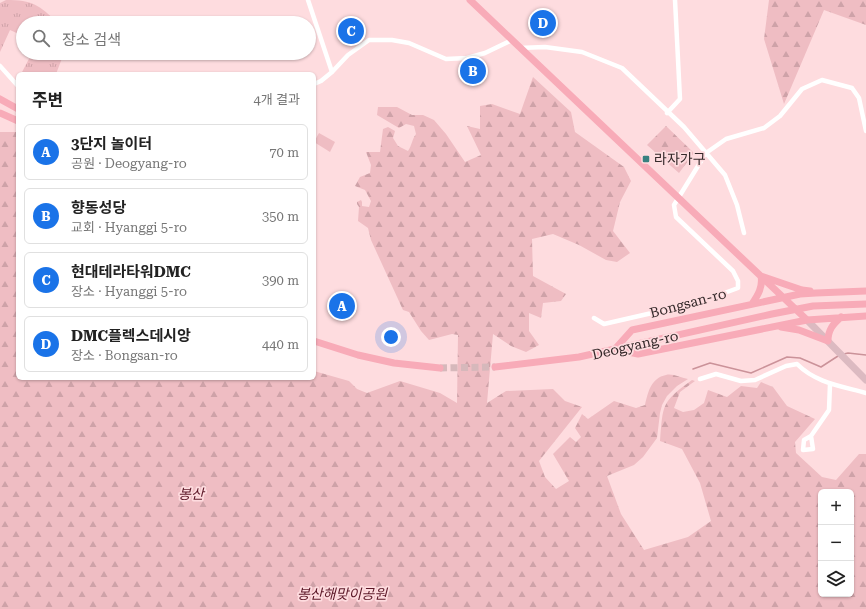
<!DOCTYPE html>
<html lang="ko">
<head>
<meta charset="utf-8">
<style>
	:root { --surface:#fff; --page:#f6f6f6; --text:#222; --muted:#767676; --line:#e0e0e0; --accent:#1a73e8 }
	body { margin:0; font-family:"Roboto Serif","Noto Sans KR",serif; background:var(--page); color:var(--text) }
	.controls { position:absolute; right:12px; bottom:12px; display:grid; overflow:hidden; border-radius:6px; box-shadow:0 1px 3px #0004 }
	.controls button { width:36px; height:36px; display:grid; place-items:center; padding:0; border:0; border-bottom:1px solid var(--line); background:var(--surface); color:var(--text); font:20px sans-serif }
	.you { position:absolute; left:391px; top:337px; width:14px; height:14px; margin:-10px; border:3px solid #fff; border-radius:50%; background:#1a73e8; box-shadow:0 0 0 6px #1a73e833 }
	.badge { display:grid; place-items:center; width:26px; height:26px; border-radius:50%; background:var(--accent); color:#fff; font-size:13px; font-weight:700 }
	.pin { position:absolute; translate:-50% -50%; border:2px solid #fff; box-shadow:0 1px 4px #0006 }
	.list { margin:0; padding:0; list-style:none }
	h2 { display:flex; justify-content:space-between; align-items:center; height:52px; margin:0; padding:0 16px; font-size:17px }
	h2 small { font-size:13px; font-weight:400; color:var(--muted) }
	.list li { display:grid; grid-template-columns:26px 1fr auto; gap:12px; align-items:center; box-sizing:border-box; height:56px; margin:0 8px 8px; padding:0 8px; border:1px solid var(--line); border-radius:6px }
	.list b { display:block; font-size:15px; white-space:nowrap }
	.list p { margin:0; font-size:13px; white-space:nowrap; color:var(--muted) }
	.list em { font-size:13px; font-style:normal; color:var(--muted) }
	.icon { flex:none; width:22px; height:22px; fill:none; stroke:currentColor; stroke-width:2; stroke-linecap:round; stroke-linejoin:round }
	.map { position:relative; flex:none; width:866px; height:609px; overflow:hidden }
	.search { position:absolute; background:var(--surface); box-shadow:0 1px 3px #0004; left:16px; top:16px; width:300px; height:44px; display:flex; align-items:center; gap:10px; box-sizing:border-box; padding:0 14px; border-radius:22px; color:var(--muted); font-size:15px }
	.panel { position:absolute; background:var(--surface); box-shadow:0 1px 3px #0004; left:16px; top:72px; width:300px; height:308px; border-radius:6px }
	.map>svg:first-child { display:block }
	.grass { fill:url(#grass-tufts) }
	.forest { fill:url(#forest-firs); fill-rule:evenodd }
	.pitch { fill:#efbdc3 }
	.lines { fill:none; stroke-linecap:round; stroke-linejoin:round }
	.stream { stroke:#cb9299; stroke-width:1.5 }
	.primary-tunnel { stroke:#d6b8bb; stroke-width:7; stroke-dasharray:7 3.5; stroke-linecap:butt }
	.minor { stroke:#fff; stroke-width:4.5 }
	.secondary { stroke:#dcbac1; stroke-width:7 }
	.primary { stroke:#f8abb8; stroke-width:7 }
	.poi-dot { fill:#38807f; stroke:#fedcdf; stroke-width:1.5 }
	.labels { text-anchor:middle; stroke-width:3.5; stroke-linejoin:round; paint-order:stroke }
	.poi-label { font-size:14px; fill:#35292a; stroke:#fedcdf; text-anchor:start }
	.street-label { font-size:14px; fill:#35292a; stroke:#fedcdf }
	.park-label { font-size:14px; font-style:italic; fill:#5b1626; stroke:#fedcdf }
</style>
</head>
<body>
<div class="map">
<svg width="866" height="609" viewBox="0 0 866 609">
	<defs>
		<pattern id="grass-tufts" width="24" height="20" patternUnits="userSpaceOnUse"><rect width="24" height="20" fill="#efbdc3"/><path d="M3 7l-1-3M5 7V3M7 7l1-3M15 17l-1-3M17 17v-4M19 17l1-3" fill="none" stroke="#cea2a8"/></pattern>
		<pattern id="forest-firs" width="22" height="20" patternUnits="userSpaceOnUse"><rect width="22" height="20" fill="#efbdc3"/><path d="M5 1l3.5 6h-7zM16 11l3.5 6h-7z" fill="#cea2a8"/></pattern>
	</defs>
	<rect width="100%" height="100%" fill="#fedcdf"/>
	<path class="grass" d="M6,0C33,0 39,5 58,23H23V36L10,30L0,52V3Z
		M32,53H64L56,74H21Z"/>
	<path class="forest" d="M769,0H866V25L824,10L784,104L764,39Z
		M533,77L571,112L575,132L624,167L631,181L620,202L613,231L630,253L617,262L606,260L579,245L553,234L532,239L533,276L566,294L561,301L543,303L541,318L529,313V331L539,345L526,352L511,346L493,334L487,403L506,391L553,389L565,401L582,407L539,461L545,477L556,489L569,481L553,454L570,437L576,442L581,437L575,428L582,414L588,419L614,401L636,408L645,405C648,392 651,378 666,375C672,373 682,378 688,379L677,386L667,396L662,405L660,413L657,438L643,457L634,465L607,476L621,514L644,550L688,537L711,521L700,483L682,449L660,441C663,405 661,402 692,380L695,381L680,392L674,408L683,412L694,410L704,403L708,390L727,397L741,386L757,388L761,382L773,387L787,406L815,419L795,442L796,453L822,477L836,480L859,454H866V609H0V132H18V378H314V371L349,381L357,389L367,393L400,381L440,393L457,403L458,335L452,334L429,340L421,331L409,312L403,310L371,240L368,228L358,221L359,207L357,204V202L361,200L362,202V206L369,207L371,201L365,190L355,186L360,177L370,173L371,165L366,152H380L383,129L388,127L395,131L393,138L398,146L408,151C412,145 412,139 416,134L414,126L406,124L399,128L377,115L378,107H397L412,115H423L434,120L446,134L465,162L481,155L467,126L480,129V106L492,104L520,114ZM821,492H851V594H821Z
		M666,126L694,153L679,173L647,145Z"/>
	<path class="pitch" d="M319,133L335,142L330,152L314,142Z"/>
	<g class="lines">
		<path class="stream" d="M844,354L848,353L866,355
			M693,369L710,363L751,373L787,357L800,358L821,367L838,356"/>
		<path class="primary-tunnel" d="M440,368L495,367"/>
		<path class="minor" d="M308,0L332,72
			M519,48L545,47L582,52L622,68L684,127L725,175L737,205L744,233
			M0,66L18,86
			M314,84L321,81L332,72L348,55L369,40H392L409,43L446,59L467,58L485,53L512,40
			M667,113L680,99L675,0
			M594,318L604,324L700,302L738,288V281L733,271L676,217L674,205L706,153L726,139L764,128L780,116L802,89L822,80L852,88L859,98L866,131
			M700,379L716,374L741,381L755,380L786,366L797,364C816,383 841,386 866,393
			M811,436L813,449L803,450L804,440L811,436L829,410L830,384"/>
		<path class="secondary" d="M807,320L866,380"/>
		<path class="primary" d="M470,0L807,320
			M0,99L18,109
			M0,113L18,121
			M752,304C758,295 763,287 761,276L802,290L810,291
			M781,327L799,330L828,341C828,330 833,324 841,317
			M314,341L358,355L394,363L440,368
			M615,349L632,330L800,294L816,293L866,291
			M618,350L638,354L807,320L866,316
			M495,367L579,357L772,314L813,306L866,304"/>
	</g>
	<rect class="poi-dot" x="642" y="155" width="8" height="8" rx="2"/>
	<g class="labels">
		<g class="poi-label">
			<text x="654" y="164">라자가구</text>
		</g>
		<g class="street-label">
			<text transform="translate(688 303) rotate(-15)" y="5">Bongsan-ro</text>
			<text transform="translate(635 345) rotate(-13)" y="5">Deogyang-ro</text>
		</g>
		<g class="park-label">
			<text x="191" y="499">봉산</text>
			<text x="342" y="599">봉산해맞이공원</text>
		</g>
	</g>
</svg>
<div class="controls">
<button>+</button>
<button>−</button>
<button><svg class="icon" aria-label="layers" viewBox="0 0 24 24"><path d="M12 4l9 5-9 5-9-5zM3 14l9 5 9-5"/></svg></button>
</div>
<div class="you"></div>
<div class="pin badge" style="left:342px;top:306px">A</div>
<div class="pin badge" style="left:473px;top:71px">B</div>
<div class="pin badge" style="left:351px;top:31px">C</div>
<div class="pin badge" style="left:543px;top:23px">D</div>
<div class="search"><svg class="icon" aria-label="search" viewBox="0 0 24 24"><circle cx="10" cy="10" r="6"/><path d="M15 15l6 6"/></svg>장소 검색</div>
<section class="panel">
<h2>주변<small>4개 결과</small></h2>
<ul class="list">
<li><span class="badge">A</span><div><b>3단지 놀이터</b><p>공원 · Deogyang-ro</p></div><em>70 m</em></li>
<li><span class="badge">B</span><div><b>향동성당</b><p>교회 · Hyanggi 5-ro</p></div><em>350 m</em></li>
<li><span class="badge">C</span><div><b>현대테라타워DMC</b><p>장소 · Hyanggi 5-ro</p></div><em>390 m</em></li>
<li><span class="badge">D</span><div><b>DMC플렉스데시앙</b><p>장소 · Bongsan-ro</p></div><em>440 m</em></li>
</ul>
</section>
</div>
</body>
</html>
